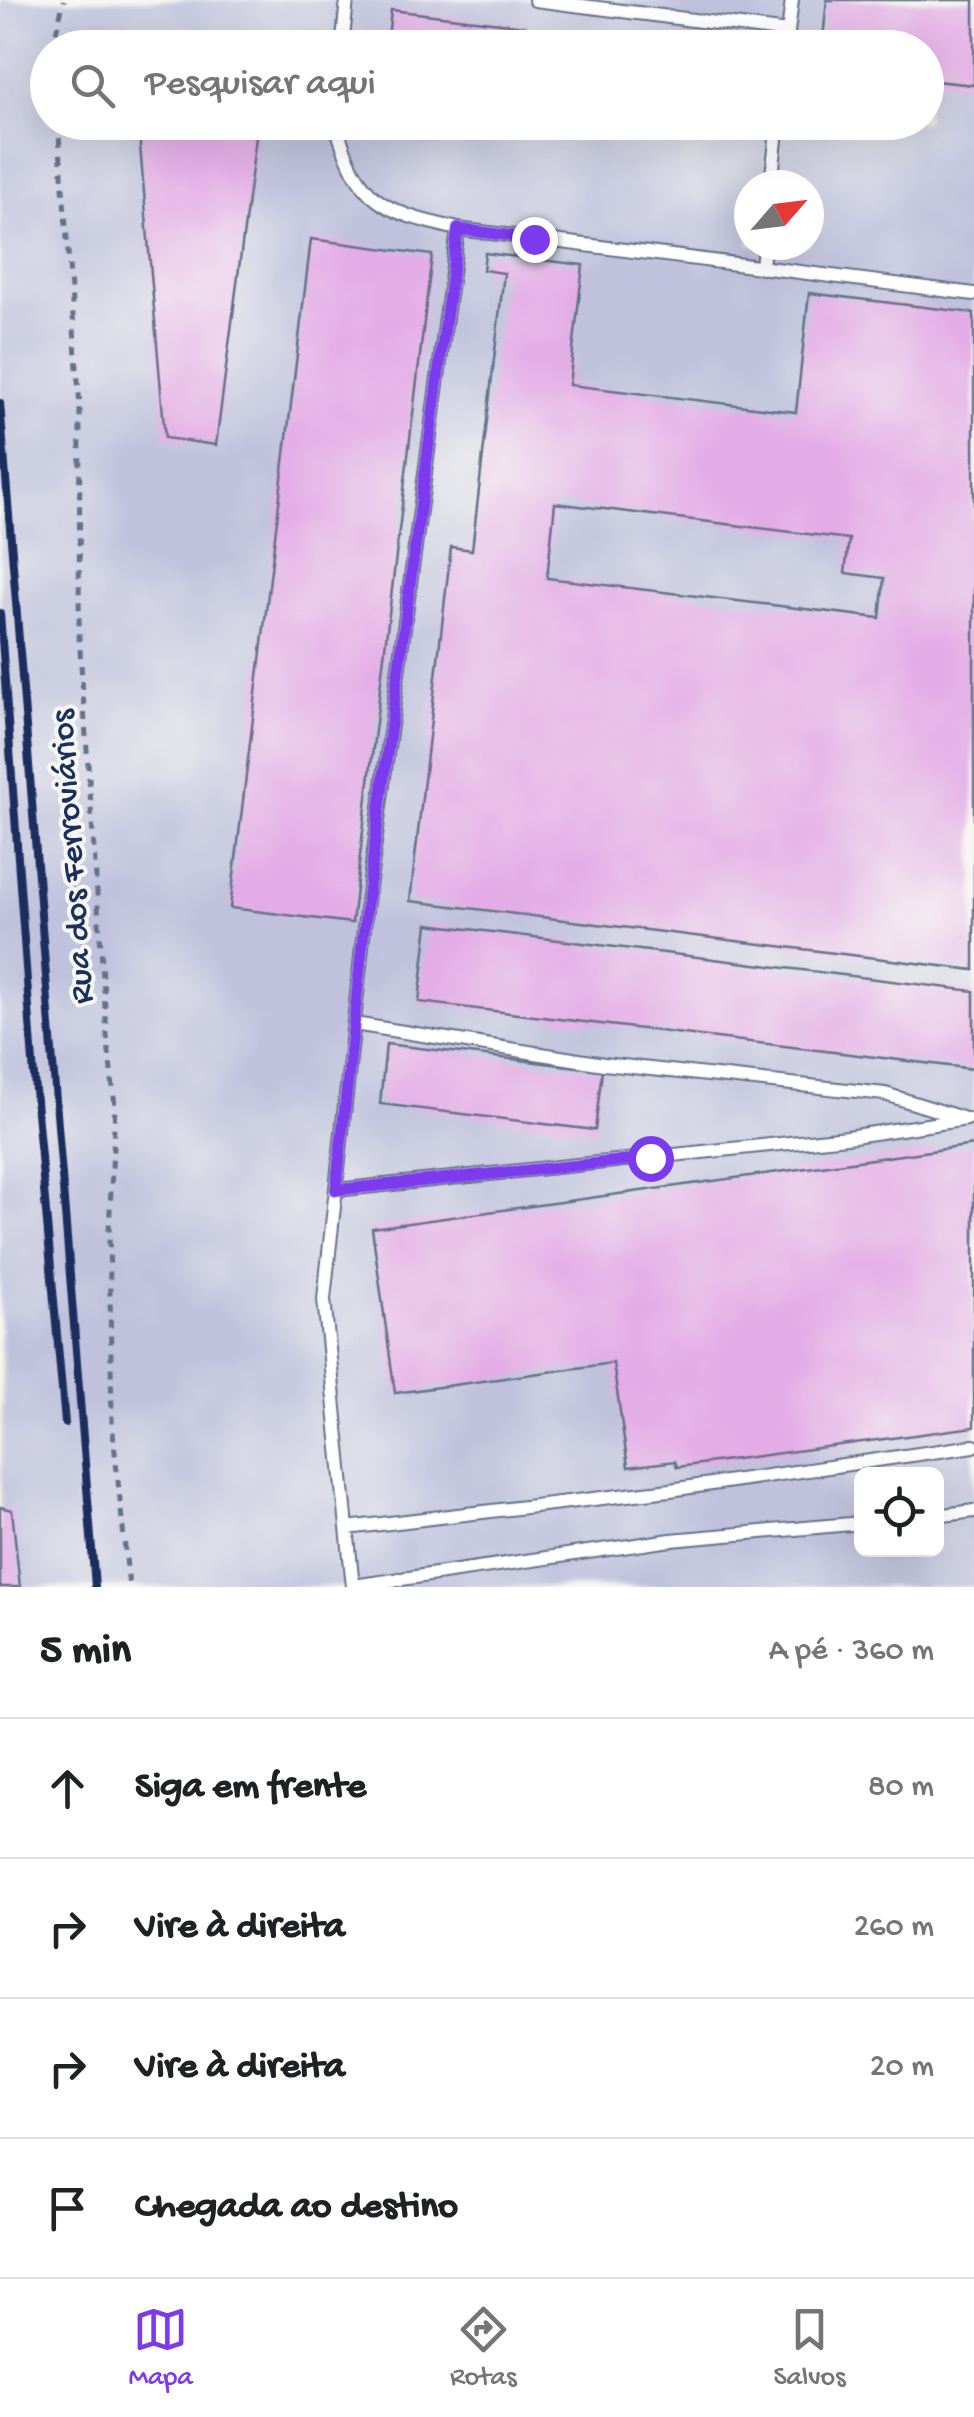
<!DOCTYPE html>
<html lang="pt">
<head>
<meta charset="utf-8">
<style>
	:root { --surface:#fff; --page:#f6f6f6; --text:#202124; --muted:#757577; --line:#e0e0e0; --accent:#7c3aed }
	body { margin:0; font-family:"Gochi Hand",sans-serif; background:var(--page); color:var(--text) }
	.controls { position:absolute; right:30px; bottom:30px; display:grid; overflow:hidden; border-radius:15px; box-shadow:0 10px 40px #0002 }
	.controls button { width:90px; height:90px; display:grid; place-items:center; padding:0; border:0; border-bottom:2px solid var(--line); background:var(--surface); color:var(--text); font:50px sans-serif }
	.compass { position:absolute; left:734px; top:170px; width:90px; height:90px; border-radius:50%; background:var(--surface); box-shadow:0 10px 40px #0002; rotate:62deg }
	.stop { position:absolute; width:30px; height:30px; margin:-22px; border:8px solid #7c3aed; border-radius:50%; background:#fff }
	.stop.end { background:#7c3aed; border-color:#fff; box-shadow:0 2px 10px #0008 }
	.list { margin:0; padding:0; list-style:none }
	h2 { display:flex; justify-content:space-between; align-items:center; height:130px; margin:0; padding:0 40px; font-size:42px }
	h2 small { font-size:32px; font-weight:400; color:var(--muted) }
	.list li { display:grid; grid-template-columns:65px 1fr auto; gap:30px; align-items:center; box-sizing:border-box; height:140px; padding:0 40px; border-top:2px solid var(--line) }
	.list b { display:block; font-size:38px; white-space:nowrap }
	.list em { font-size:32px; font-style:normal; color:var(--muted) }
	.icon { flex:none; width:55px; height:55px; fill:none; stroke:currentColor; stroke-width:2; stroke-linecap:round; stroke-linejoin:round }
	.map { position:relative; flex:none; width:974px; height:1587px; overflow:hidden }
	.search { position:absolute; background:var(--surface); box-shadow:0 10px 40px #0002; left:30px; right:30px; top:30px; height:110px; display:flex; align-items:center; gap:25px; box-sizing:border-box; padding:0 35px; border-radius:55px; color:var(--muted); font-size:38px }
	.sheet { height:690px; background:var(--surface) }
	nav { display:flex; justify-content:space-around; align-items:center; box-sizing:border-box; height:140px; border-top:2px solid var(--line); background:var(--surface); font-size:28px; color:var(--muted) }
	nav a { display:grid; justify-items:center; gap:5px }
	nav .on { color:var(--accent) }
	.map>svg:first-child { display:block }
	.industrial { fill:#c0c2dd; fill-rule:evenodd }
	.building { fill:#e3ace6; fill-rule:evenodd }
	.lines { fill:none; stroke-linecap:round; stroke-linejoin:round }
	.service-casing { stroke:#667189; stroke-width:16 }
	.path { stroke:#667189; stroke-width:5; stroke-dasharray:8 8; stroke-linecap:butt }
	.service { stroke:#fff; stroke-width:12 }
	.rail { stroke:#1b2f5e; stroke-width:8 }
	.route { stroke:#7c3aed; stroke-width:12 }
	.labels { text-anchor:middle; stroke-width:8; stroke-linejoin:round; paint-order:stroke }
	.street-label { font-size:35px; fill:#1b2f5e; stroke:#f6f6f2 }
</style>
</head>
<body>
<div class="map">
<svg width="974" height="1587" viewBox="0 0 974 1587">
	<rect width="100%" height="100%" fill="#f6f6f2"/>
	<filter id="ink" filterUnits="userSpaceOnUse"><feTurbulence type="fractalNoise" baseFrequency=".01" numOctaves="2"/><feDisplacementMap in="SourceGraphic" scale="20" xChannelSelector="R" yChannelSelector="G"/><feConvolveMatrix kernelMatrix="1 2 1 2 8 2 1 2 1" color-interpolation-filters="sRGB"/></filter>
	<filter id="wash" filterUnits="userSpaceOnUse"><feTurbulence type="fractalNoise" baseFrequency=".0048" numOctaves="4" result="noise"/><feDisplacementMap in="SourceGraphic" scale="40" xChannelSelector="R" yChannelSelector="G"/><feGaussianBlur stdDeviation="2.25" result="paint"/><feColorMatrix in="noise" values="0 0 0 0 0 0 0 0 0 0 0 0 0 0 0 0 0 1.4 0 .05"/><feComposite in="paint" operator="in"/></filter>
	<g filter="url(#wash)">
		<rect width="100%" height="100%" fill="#f0ebd8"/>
		<path class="industrial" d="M0,0H974V1587H0L3,1379L0,1342ZM48,48H926V122H48ZM749,185H809V245H749ZM862,1474H936V1550H862Z"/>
		<g id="blocks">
			<path class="building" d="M827,0H974V85L926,80V48H822Z
				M391,10L525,26L523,48H387Z
				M138,122H258L216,445L165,438Z
				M311,239L432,255L352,923L230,908Z
				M485,253L583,265L569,385L796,412L809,293L974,313V970L410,901L451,547L472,550L504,273L483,270ZM555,503L849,539L845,573L884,578L880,618L547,578Z
				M428,924L974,991V1069L419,1002Z
				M386,1044L602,1070L595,1130L380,1104Z
				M974,1145V1427L677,1467L675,1461L628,1467L613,1363L395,1393L372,1228Z
				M0,1507L12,1510L20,1587H0Z"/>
		</g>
	</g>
	<g filter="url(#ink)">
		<use href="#blocks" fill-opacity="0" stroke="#667189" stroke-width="2.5"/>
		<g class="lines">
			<g class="service-casing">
				<path id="service" d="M535,0L788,32
					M342,48L347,0
					M786,48L792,0
					M335,122C359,203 380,211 458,229L974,294
					M771,185L778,122
					M762,268L764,245
					M354,1024L604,1064L885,1094L962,1118
					M336,1190L847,1137L967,1119
					M936,1516L974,1511
					M347,1528L670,1490L974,1446
					M353,1586L671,1540L862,1523
					M353,1587L324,1299L366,910L458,229"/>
			</g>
			<path class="path" d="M52,48L64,0
				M58,122L80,407L79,636L107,1035L115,1106L109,1231L112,1423L129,1587"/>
			<use href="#service" class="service"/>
			<path class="rail" d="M0,403L95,1587
				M0,613L35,1090L65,1423"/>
		</g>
	</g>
	<g class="lines" filter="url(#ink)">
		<path class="route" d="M534,239L458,229L366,910L336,1190L650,1158"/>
	</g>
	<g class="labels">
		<g class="street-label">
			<text transform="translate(69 857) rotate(-94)" y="12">Rua dos Ferroviários</text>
		</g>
	</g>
</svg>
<div class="controls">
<button><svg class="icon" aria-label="locate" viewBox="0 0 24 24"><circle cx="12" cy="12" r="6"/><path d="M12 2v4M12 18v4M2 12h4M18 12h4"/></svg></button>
</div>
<svg class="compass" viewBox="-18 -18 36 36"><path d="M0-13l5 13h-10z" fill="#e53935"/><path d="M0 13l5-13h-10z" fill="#757577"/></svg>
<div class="stop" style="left:650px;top:1158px"></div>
<div class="stop end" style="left:534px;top:239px"></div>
<div class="search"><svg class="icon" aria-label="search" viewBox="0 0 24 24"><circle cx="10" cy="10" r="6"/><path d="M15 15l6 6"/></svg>Pesquisar aqui</div>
</div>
<section class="sheet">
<h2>5 min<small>A pé · 360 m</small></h2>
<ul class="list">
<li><svg class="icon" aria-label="ahead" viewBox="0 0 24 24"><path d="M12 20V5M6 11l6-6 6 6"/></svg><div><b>Siga em frente</b></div><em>80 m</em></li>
<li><svg class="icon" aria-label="right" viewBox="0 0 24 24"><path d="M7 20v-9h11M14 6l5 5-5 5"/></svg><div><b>Vire à direita</b></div><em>260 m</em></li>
<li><svg class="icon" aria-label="right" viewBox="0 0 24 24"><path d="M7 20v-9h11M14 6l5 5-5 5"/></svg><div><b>Vire à direita</b></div><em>20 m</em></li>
<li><svg class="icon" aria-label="arrive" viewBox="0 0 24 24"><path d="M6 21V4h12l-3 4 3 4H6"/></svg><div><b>Chegada ao destino</b></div></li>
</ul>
</section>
<nav>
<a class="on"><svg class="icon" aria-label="map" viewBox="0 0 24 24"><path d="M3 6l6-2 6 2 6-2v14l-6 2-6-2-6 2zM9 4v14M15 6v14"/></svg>Mapa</a>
<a><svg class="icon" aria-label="directions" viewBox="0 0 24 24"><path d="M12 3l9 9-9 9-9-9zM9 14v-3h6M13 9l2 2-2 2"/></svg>Rotas</a>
<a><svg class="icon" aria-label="saved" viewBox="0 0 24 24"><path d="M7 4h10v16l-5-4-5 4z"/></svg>Salvos</a>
</nav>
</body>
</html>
